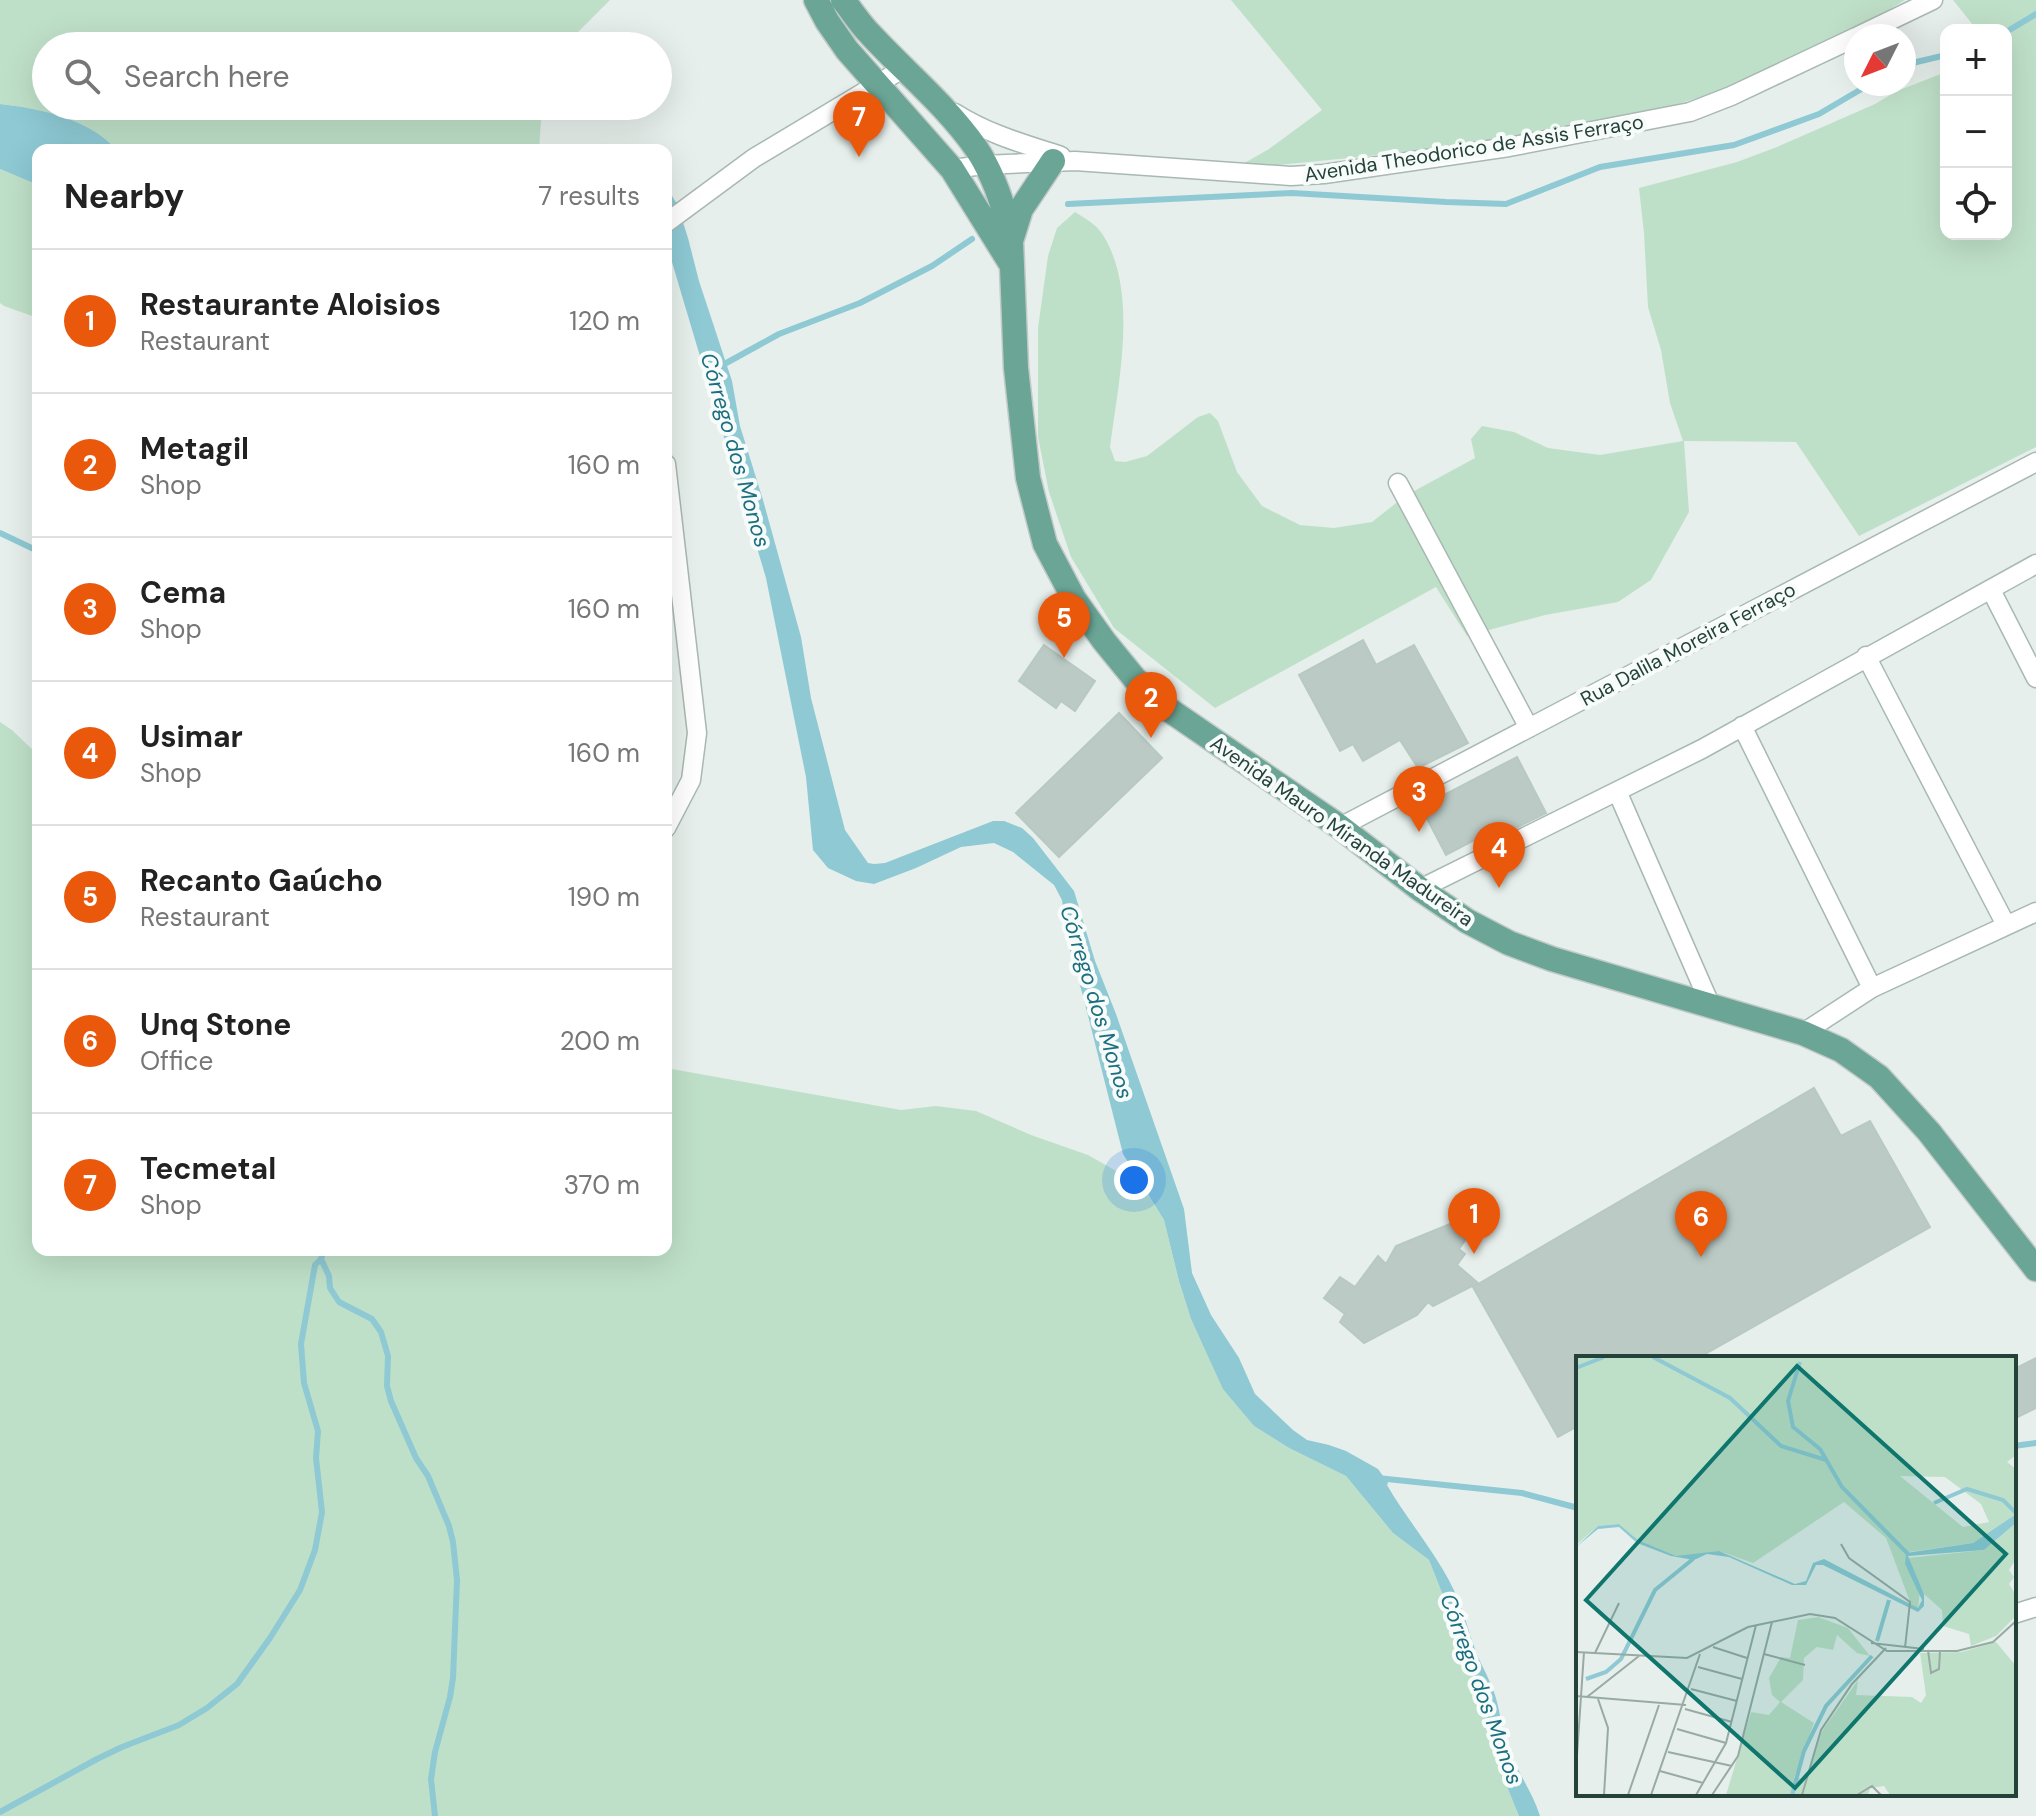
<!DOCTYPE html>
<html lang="en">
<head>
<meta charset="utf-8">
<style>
	:root { --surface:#fff; --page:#f6f6f6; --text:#222; --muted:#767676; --line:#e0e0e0; --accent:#ea580c }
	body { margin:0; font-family:"DM Sans",sans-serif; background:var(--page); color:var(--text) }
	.controls { position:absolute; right:24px; top:24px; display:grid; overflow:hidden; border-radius:16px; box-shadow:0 8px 32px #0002 }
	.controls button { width:72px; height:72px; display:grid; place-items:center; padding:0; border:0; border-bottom:2px solid var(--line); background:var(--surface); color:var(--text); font:40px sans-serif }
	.compass { position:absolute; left:1844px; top:24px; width:72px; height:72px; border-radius:50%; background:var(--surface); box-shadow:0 8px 32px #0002; rotate:228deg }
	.you { position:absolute; left:1134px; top:1180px; width:28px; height:28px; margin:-20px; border:6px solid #fff; border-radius:50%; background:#1a73e8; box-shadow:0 0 0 12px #1a73e833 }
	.badge { display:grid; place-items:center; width:52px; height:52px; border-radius:50%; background:var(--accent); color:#fff; font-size:26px; font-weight:700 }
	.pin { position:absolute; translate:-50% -66px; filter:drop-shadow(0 2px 4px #0008) }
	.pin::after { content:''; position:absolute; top:42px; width:28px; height:24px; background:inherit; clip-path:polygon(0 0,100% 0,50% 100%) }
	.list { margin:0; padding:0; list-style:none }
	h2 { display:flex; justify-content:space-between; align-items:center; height:104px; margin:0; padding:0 32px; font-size:34px }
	h2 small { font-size:26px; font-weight:400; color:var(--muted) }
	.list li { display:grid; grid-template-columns:52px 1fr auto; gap:24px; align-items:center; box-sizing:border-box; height:144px; padding:0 32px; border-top:2px solid var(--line) }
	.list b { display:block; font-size:30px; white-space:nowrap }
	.list p { margin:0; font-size:26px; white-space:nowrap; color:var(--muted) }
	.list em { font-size:26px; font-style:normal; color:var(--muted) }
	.icon { flex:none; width:44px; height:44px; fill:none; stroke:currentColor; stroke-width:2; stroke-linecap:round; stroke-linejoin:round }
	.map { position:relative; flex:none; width:2036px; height:1816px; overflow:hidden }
	.search { position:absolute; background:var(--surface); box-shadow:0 8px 32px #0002; left:32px; top:32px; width:640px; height:88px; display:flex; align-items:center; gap:20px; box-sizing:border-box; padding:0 28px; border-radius:44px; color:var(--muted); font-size:30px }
	.panel { position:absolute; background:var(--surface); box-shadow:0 8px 32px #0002; left:32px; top:144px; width:640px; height:1112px; border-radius:16px }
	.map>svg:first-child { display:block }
	.green { fill:#bfe0c8 }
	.water { fill:#8ec9d4 }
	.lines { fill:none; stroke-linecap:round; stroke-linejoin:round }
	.stream { stroke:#8ec9d4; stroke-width:6 }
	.building { fill:#bbcac4; stroke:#b8c9c2; stroke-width:2 }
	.minor-casing { stroke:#a8b8b2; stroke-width:21 }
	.major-casing { stroke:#c2cac8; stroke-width:27 }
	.minor { stroke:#fff; stroke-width:18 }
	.major { stroke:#6aa596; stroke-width:24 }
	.labels { text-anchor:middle; stroke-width:8; stroke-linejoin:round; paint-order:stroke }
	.street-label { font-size:20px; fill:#24423a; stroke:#f7fbf9 }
	.water-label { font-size:22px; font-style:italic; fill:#1c6f80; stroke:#f7fbf9 }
	.inset-river { fill:none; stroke:#8ec9d4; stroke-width:4 }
	.inset-road { fill:none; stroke:#98aaa4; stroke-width:2 }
	.view { fill:#0f766e; fill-opacity:0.15; stroke:#0f766e; stroke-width:4 }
	.inset-edge { fill:none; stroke:#24423a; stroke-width:4 }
</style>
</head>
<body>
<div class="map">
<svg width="2036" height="1816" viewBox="0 0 2036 1816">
	<rect width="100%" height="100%" fill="#e6efeb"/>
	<path class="green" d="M0,0H610L564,46H46V106H542L539,150H117C88,118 41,109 0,104Z
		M1231,0H1905L1872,20L1758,76L1704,96L1645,114L1587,123L1530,136L1370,156L1258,167L1241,165L1269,149L1322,110Z
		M1953,0H2036V447L1859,536L1796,442L1684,441L1689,512L1651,580L1618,602L1545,615L1467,636L1436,587L1215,708L1114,628L1071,557L1049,492L1038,437V328L1048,256L1057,228L1075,212C1086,219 1096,224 1103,235C1139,293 1118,384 1110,447L1115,461L1125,462L1147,456L1198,417L1210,413L1218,421L1237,472L1262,506L1300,525L1334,528L1372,522L1405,496L1475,458L1471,439L1482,426L1514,432L1548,448L1600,455L1683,441L1670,403L1661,350L1648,307L1644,233L1639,188L1737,162L1777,147L1875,104L1897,91L1946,72V234H2006V30H1977Z
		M0,169L38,185V318L4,306L0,303Z
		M0,722L12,730L38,755V1250H666V1068L901,1110L936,1106L976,1111L1031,1135L1088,1155L1125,1176H1136L1164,1220L1179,1281L1191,1319L1224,1389L1254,1426L1289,1448L1346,1476L1393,1533L1429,1560L1479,1687L1485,1724L1492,1750L1519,1816H0Z"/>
	<path class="water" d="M0,104C41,109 88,118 117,150H38V185L0,169Z
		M666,186L677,204L688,238L699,281L732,381L740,426L763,500L801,637L811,698L845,830L868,863L874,864L885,863L993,821H1004L1022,828L1033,838L1074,891L1095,961L1116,1014L1184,1209L1192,1273L1211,1315L1239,1358L1255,1394L1293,1430L1307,1440L1329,1445L1346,1451L1378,1469L1388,1483L1387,1485C1409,1523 1440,1557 1458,1599C1466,1618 1470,1638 1478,1657C1485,1672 1493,1686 1497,1702C1501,1718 1503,1734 1509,1750C1518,1773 1533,1793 1540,1816H1519L1492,1750L1485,1724L1479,1686L1429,1560L1393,1533L1346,1476L1289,1448L1254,1426L1223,1389L1191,1319L1179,1281L1164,1220L1123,1154L1083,996L1069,947L1062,900L1054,885L1013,852L994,843L961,847L916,868L874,884L856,881L828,868L813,850L806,777L766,578L666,242Z"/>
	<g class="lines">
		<path class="stream" d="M2006,32L2036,14
			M1904,65L1946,55
			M1068,204L1292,193L1446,202L1506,204L1600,167L1734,145L1819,114L1870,84
			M719,367L779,334L860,303L932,266L972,239
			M0,533L38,551
			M321,1259L329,1276L330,1288L339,1302L372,1319L381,1332L388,1356L387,1386L391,1401L416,1458L428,1476L449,1526L453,1542L457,1580L453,1678L450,1697L435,1752L431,1779L435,1816
			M2014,1446L2036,1443
			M1377,1478L1522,1493L1578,1508
			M0,1812L97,1759L122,1747L179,1725L207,1708L237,1684L270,1638L300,1590L315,1550L322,1512L316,1458L318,1431L304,1383L301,1344L315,1265L321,1259L324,1250"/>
	</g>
	<path class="building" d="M1363,640L1376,665L1414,645L1468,743L1418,768L1400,740L1363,761L1353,744L1340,751L1299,675Z
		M1044,645L1095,681L1075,711L1061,701L1056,708L1019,681Z
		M1119,713L1162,758L1059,857L1016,813Z
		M1517,757L1546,813L1486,843L1482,836L1446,855L1421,807Z
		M1814,1088L1841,1136L1870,1121L1930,1227L1698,1358H1578V1426L1558,1437L1473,1287Z
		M1467,1217L1458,1232L1466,1239L1459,1249L1465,1254L1457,1265L1478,1283L1433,1306L1428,1302L1417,1315L1364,1343L1340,1322L1345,1314L1324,1298L1340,1277L1355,1287L1378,1256L1386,1264L1396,1246Z
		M2036,1358V1408L2014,1419V1369Z"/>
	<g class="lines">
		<g class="minor-casing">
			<path id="minor" d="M1858,36L1933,0
				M955,113C988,134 1024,144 1061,156
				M952,169L984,165L1075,161L1291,176L1324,174L1509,147L1690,112L1731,96L1856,37
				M666,223L754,158L904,68
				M666,464L697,733L691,780L666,828
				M1398,483L1529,728
				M1991,590L2036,678
				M1866,656L2006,925
				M1742,726L1872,988
				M1617,791L1710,1004
				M1340,827L2036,462
				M1420,889L1702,749L2036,564
				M1803,1033L1872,988L2036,912
				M2014,1614L2036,1607"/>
		</g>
		<g class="major-casing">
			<path id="major" d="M816,0L827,21L847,50L952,169L1011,264
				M843,0C852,11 860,24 870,34C905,72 946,105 976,148C994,175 1005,209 1011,241L1016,368L1028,478L1045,544L1074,599L1104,641L1135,679L1165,707L1340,827L1420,889L1467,921L1509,943L1552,959L1803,1033L1841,1050L1879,1077L1929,1132L2036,1269
				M1012,238L1021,209L1053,161"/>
		</g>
		<use href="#minor" class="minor"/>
		<use href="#major" class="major"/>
	</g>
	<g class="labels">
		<g class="street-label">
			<text transform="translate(1474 148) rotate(-9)" y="7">Avenida Theodorico de Assis Ferraço</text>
			<text transform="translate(1688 644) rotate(-28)" y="7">Rua Dalila Moreira Ferraço</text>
			<text transform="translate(1342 831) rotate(35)" y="7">Avenida Mauro Miranda Madureira</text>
		</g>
		<g class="water-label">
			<text transform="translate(736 450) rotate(74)" y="8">Córrego dos Monos</text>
			<text transform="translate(1097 1002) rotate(73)" y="8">Córrego dos Monos</text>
			<text transform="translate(1482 1689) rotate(70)" y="8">Córrego dos Monos</text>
		</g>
	</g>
	<g transform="translate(1576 1356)">
		<rect width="440" height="440" fill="#e6efeb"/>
		<path d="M0,1H440V99L431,106L440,113V158L397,187L333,196L329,208L344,234L342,252L336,251L310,182L268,146L177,207L143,195L102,201L62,184L43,168L22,170L0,189ZM324,120L369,121L405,148L413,166L387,171ZM440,167V203L433,214L438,221L433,228L440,239V260L420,280L395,290L393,278L367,270L366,254L348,238L332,202L408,194ZM242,261L272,272L294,300L281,297L261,279L257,294L241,291L228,302L227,324L205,346L238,367L218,422L231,423L246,375L282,324L280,339L336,341L345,347L350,339L344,297L386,296L420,286L440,310V439H314L308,430L294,432L292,439H150L175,356L193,359L204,346L196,339L193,322L205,301L214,302L222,264Z" fill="#bfe0c8" fill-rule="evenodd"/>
		<path d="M440,158V167L408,194L332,200L348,238V250L342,256L247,209H240L230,229H216L153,201L131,198L118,204L95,200L61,187L43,171L22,173L0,191L22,170L43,168L62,184L100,200L143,195L219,228L230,225L237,207L248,203L342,252L346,244L329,208L330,197L397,187Z" fill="#8ec9d4"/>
		<path class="inset-river" d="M77,1L154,42L205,90L250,104M224,6L212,45L217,71L244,93L266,131L332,198M0,12L28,1M358,147L391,133L427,144L440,157M301,285L313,244M10,323L30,316L45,303L79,234L117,203M216,439L228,395L250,350L296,300"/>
		<path class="inset-road" d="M265,188L273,202L334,246L329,292M295,287L348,293M137,291L171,302M352,294L355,317L363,313L364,295M0,296L111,302L172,271L234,258L259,262L311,295H381L417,286L440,265M19,297L43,247M188,298L229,309M122,311L166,323M115,333L161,345M0,340L110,349M11,341L63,300M22,343L32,372L28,439M109,353L156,366M101,373L150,387M92,396L156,410M0,414L8,296M84,415L127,427M52,439L83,349M75,439L124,298M120,439L150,387L180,269M136,439L162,400L196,266M226,439L245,374L276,328L310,292M281,439L296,430L305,439"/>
		<path class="view" d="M221,10L430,198L219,432L10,244Z"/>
		<rect width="440" height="440" class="inset-edge"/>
	</g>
</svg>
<div class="controls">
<button>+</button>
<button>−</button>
<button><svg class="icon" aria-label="locate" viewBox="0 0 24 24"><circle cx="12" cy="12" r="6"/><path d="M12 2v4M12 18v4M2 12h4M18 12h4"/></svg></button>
</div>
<svg class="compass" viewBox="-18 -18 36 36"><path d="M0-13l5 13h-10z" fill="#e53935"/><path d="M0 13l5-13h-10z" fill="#767676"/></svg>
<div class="you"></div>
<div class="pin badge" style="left:1474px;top:1254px">1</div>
<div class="pin badge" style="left:1151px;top:738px">2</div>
<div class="pin badge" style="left:1419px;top:832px">3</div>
<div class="pin badge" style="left:1499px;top:888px">4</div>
<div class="pin badge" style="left:1064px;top:658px">5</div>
<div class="pin badge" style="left:1701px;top:1257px">6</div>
<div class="pin badge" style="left:859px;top:157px">7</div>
<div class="search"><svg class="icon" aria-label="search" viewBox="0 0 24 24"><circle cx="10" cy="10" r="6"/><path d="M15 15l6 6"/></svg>Search here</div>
<section class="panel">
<h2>Nearby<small>7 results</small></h2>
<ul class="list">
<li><span class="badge">1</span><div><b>Restaurante Aloisios</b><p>Restaurant</p></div><em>120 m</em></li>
<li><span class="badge">2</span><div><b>Metagil</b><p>Shop</p></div><em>160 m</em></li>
<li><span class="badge">3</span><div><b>Cema</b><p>Shop</p></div><em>160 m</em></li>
<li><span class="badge">4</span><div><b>Usimar</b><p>Shop</p></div><em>160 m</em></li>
<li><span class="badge">5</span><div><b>Recanto Gaúcho</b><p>Restaurant</p></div><em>190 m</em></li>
<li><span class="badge">6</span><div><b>Unq Stone</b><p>Office</p></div><em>200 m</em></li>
<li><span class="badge">7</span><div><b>Tecmetal</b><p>Shop</p></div><em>370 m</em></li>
</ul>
</section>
</div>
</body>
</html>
